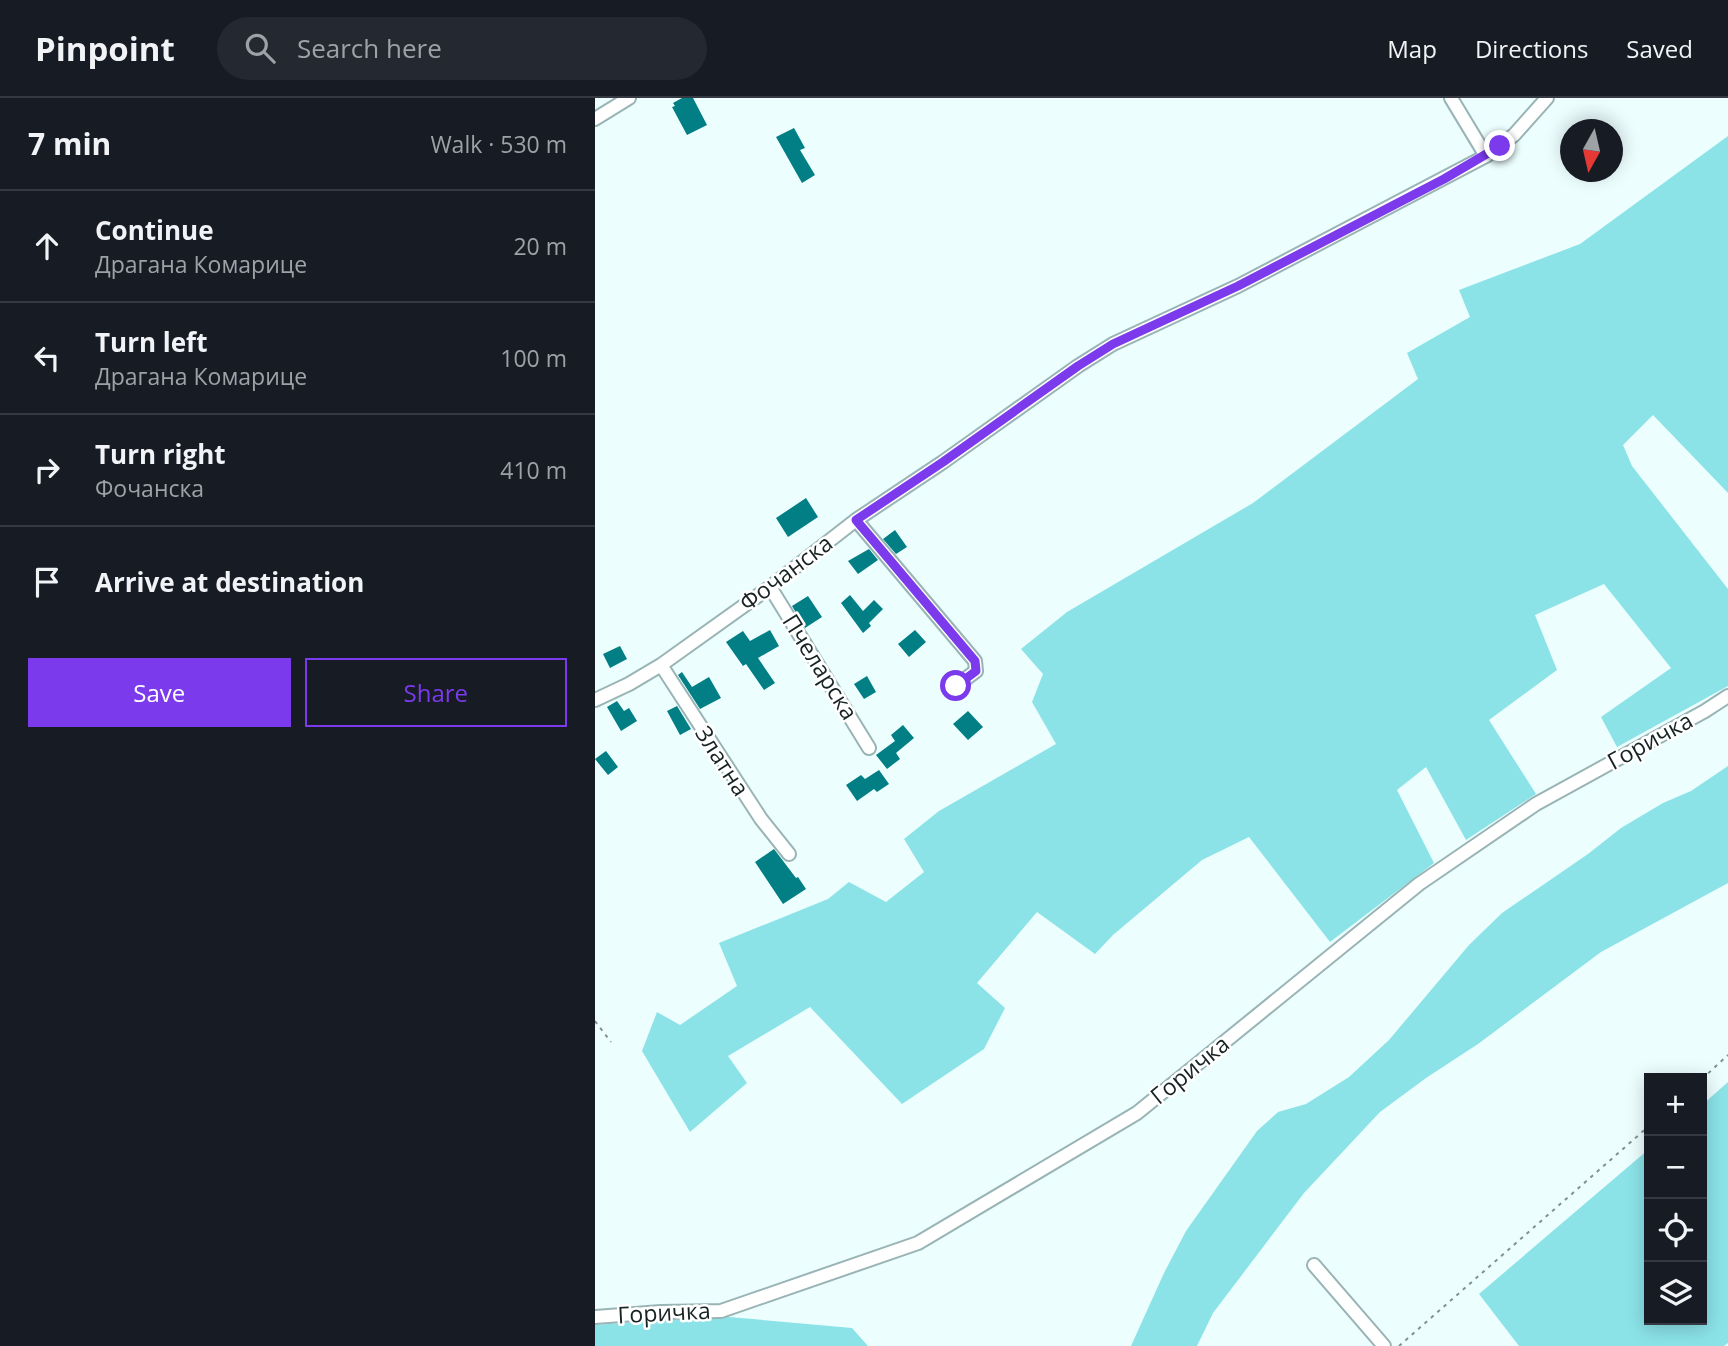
<!DOCTYPE html>
<html lang="en">
<head>
<meta charset="utf-8">
<style>
	:root { --surface:#171b24; --page:#242831; --text:#f1f3f6; --muted:#9ea1a6; --line:#363941; --accent:#7c3aed }
	body { margin:0; font-family:"Open Sans",sans-serif; background:var(--page); color:var(--text) }
	.controls { position:absolute; right:21px; bottom:21px; display:grid; overflow:hidden; border-radius:0px; box-shadow:0 4px 18px #0003 }
	.controls button { width:63px; height:63px; display:grid; place-items:center; padding:0; border:0; border-bottom:2px solid var(--line); background:var(--surface); color:var(--text); font:35px sans-serif }
	.compass { position:absolute; left:965px; top:21px; width:63px; height:63px; border-radius:50%; background:var(--surface); box-shadow:0 4px 18px #0003; rotate:188deg }
	.stop { position:absolute; width:21px; height:21px; margin:-16px; border:5px solid #7c3aed; border-radius:50%; background:#fff }
	.stop.end { background:#7c3aed; border-color:#fff; box-shadow:0 2px 7px #0008 }
	.list { margin:0; padding:0; list-style:none }
	h2 { display:flex; justify-content:space-between; align-items:center; height:91px; margin:0; padding:0 28px; font-size:30px }
	h2 small { font-size:23px; font-weight:400; color:var(--muted) }
	.list li { display:grid; grid-template-columns:46px 1fr auto; gap:21px; align-items:center; box-sizing:border-box; height:112px; padding:0 28px; border-top:2px solid var(--line) }
	.list b { display:block; font-size:26px; white-space:nowrap }
	.list p { margin:0; font-size:23px; white-space:nowrap; color:var(--muted) }
	.list em { font-size:23px; font-style:normal; color:var(--muted) }
	.actions { display:flex; gap:14px; padding:21px 28px }
	.actions a { flex:1; padding:16px 0; border:2px solid var(--accent); border-radius:0px; text-align:center; font-size:24px; color:var(--accent) }
	.actions .main { background:var(--accent); color:#fff }
	.icon { flex:none; width:38px; height:38px; fill:none; stroke:currentColor; stroke-width:2; stroke-linecap:round; stroke-linejoin:round }
	.map { position:relative; flex:none; width:1133px; height:1248px; overflow:hidden }
	header { display:flex; align-items:center; gap:42px; box-sizing:border-box; height:98px; padding:0 35px; background:var(--surface); border-bottom:2px solid var(--line) }
	header strong { font-size:33px }
	nav { display:flex; gap:38px; margin-inline-start:auto; font-size:24px }
	.search { width:490px; height:63px; background:var(--page); display:flex; align-items:center; gap:18px; box-sizing:border-box; padding:0 24px; border-radius:38px; color:var(--muted); font-size:26px }
	main { display:flex }
	aside { flex:1; background:var(--surface) }
	.map>svg:first-child { display:block }
	.green { fill:#8be3e8 }
	.building { fill:#027f85 }
	.lines { fill:none; stroke-linecap:round; stroke-linejoin:round }
	.street-casing { stroke:#99b4b5; stroke-width:16 }
	.path { stroke:#829090; stroke-width:2; stroke-dasharray:3.5 5; stroke-linecap:butt }
	.street { stroke:#fff; stroke-width:12 }
	.route { stroke:#7c3aed; stroke-width:9 }
	.labels { text-anchor:middle; stroke-width:5; stroke-linejoin:round; paint-order:stroke }
	.street-label { font-size:23px; fill:#172222; stroke:#fff }
</style>
</head>
<body>
<header>
<strong>Pinpoint</strong>
<div class="search"><svg class="icon" aria-label="search" viewBox="0 0 24 24"><circle cx="10" cy="10" r="6"/><path d="M15 15l6 6"/></svg>Search here</div>
<nav><a>Map</a><a>Directions</a><a>Saved</a></nav>
</header>
<main>
<aside>
<h2>7 min<small>Walk · 530 m</small></h2>
<ul class="list">
<li><svg class="icon" aria-label="ahead" viewBox="0 0 24 24"><path d="M12 20V5M6 11l6-6 6 6"/></svg><div><b>Continue</b><p>Драгана Комарице</p></div><em>20 m</em></li>
<li><svg class="icon" aria-label="left" viewBox="0 0 24 24"><path d="M17 20v-9H6M10 6l-5 5 5 5"/></svg><div><b>Turn left</b><p>Драгана Комарице</p></div><em>100 m</em></li>
<li><svg class="icon" aria-label="right" viewBox="0 0 24 24"><path d="M7 20v-9h11M14 6l5 5-5 5"/></svg><div><b>Turn right</b><p>Фочанска</p></div><em>410 m</em></li>
<li><svg class="icon" aria-label="arrive" viewBox="0 0 24 24"><path d="M6 21V4h12l-3 4 3 4H6"/></svg><div><b>Arrive at destination</b></div></li>
</ul>
<div class="actions"><a class="main">Save</a><a>Share</a></div>
</aside>
<div class="map">
<svg width="1133" height="1248" viewBox="0 0 1133 1248">
	<rect width="100%" height="100%" fill="#edfefe"/>
	<path class="green" d="M1133,38V395L1058,317L1028,347L1037,368L1133,491V588L1022,649L1006,619L1076,570L1009,486L940,517L962,572L894,622L941,696L871,742L831,669L802,692L839,765L735,844L654,739L607,762L518,837L500,856L442,814L382,885L410,910L389,951L307,1006L215,909L133,958L152,985L95,1034L47,953L62,914L85,927L142,888L124,845L233,801L254,784L291,804L329,774L309,741L344,713L461,646L437,604L448,576L426,551L472,514L658,405L823,281L812,255L875,219L864,192L985,146Z
		M1133,668V785L1006,854L883,946L831,980L785,1014L709,1095L618,1215L602,1248H536L569,1175L591,1133L662,1033L683,1014L711,1006L754,979L794,942L874,847L907,815L993,756L1026,730L1068,705L1096,693Z
		M1133,984V1245L1129,1248H924L884,1196L1054,1051V1222H1107V1007Z
		M123,1218L257,1230L273,1248H0V1227Z"/>
	<path class="building" d="M87,0H98L112,27L92,37L77,9L80,8L78,5Z
		M199,30L210,50L205,52L220,77L207,85L181,39Z
		M211,400L223,419L193,439L181,420Z
		M300,432L312,449L301,456L288,441Z
		M274,451L283,462L263,476L253,463Z
		M255,497L268,513L279,502L288,511L274,525L276,528L268,535L246,505Z
		M213,498L227,519L210,530L197,508Z
		M175,532L184,548L163,560L180,585L169,592L151,566L148,568L131,544L148,533L155,543Z
		M320,532L331,544L314,559L303,546Z
		M25,548L32,561L15,570L8,556Z
		M87,574L97,589L114,579L126,600L105,611L83,577Z
		M272,578L281,594L269,601L259,586Z
		M22,603L29,613L34,610L42,623L26,633L12,609Z
		M82,608L96,631L85,637L72,613Z
		M373,613L388,629L373,642L358,626Z
		M308,627L319,640L301,655L305,661L292,671L281,657L300,643L296,637Z
		M11,653L23,669L13,677L0,661Z
		M284,672L294,686L282,694L279,691L262,703L251,687L266,677L270,681Z
		M179,751L201,780L203,779L211,791L188,806L160,764Z"/>
	<g class="lines">
		<g class="street-casing">
			<path id="street" d="M856,0L891,58
				M0,21L34,0
				M261,422L380,563L381,573L361,588
				M175,489L274,650
				M66,567L166,721L194,756
				M0,602L34,586L66,567L175,489L261,422L348,364L483,268L518,246L643,188L891,58L919,37L952,0
				M719,1167L789,1248
				M0,1219L66,1214L126,1213L323,1145L542,1015L824,786L941,706L1110,613L1133,598"/>
		</g>
		<path class="path" d="M0,923L16,944
			M1107,981L1133,957
			M804,1248L1054,1028"/>
		<use href="#street" class="street"/>
	</g>
	<g class="lines">
		<path class="route" d="M361,588L381,573L380,563L261,422L348,364L483,268L518,246L643,188L849,81L905,48"/>
	</g>
	<g class="labels">
		<g class="street-label">
			<text transform="translate(191 475) rotate(-37)" y="8">Фочанска</text>
			<text transform="translate(225 569) rotate(58)" y="8">Пчеларска</text>
			<text transform="translate(1055 643) rotate(-29)" y="8">Горичка</text>
			<text transform="translate(127 663) rotate(57)" y="8">Златна</text>
			<text transform="translate(595 972) rotate(-39)" y="8">Горичка</text>
			<text transform="translate(69 1215) rotate(-3)" y="8">Горичка</text>
		</g>
	</g>
</svg>
<div class="controls">
<button>+</button>
<button>−</button>
<button><svg class="icon" aria-label="locate" viewBox="0 0 24 24"><circle cx="12" cy="12" r="6"/><path d="M12 2v4M12 18v4M2 12h4M18 12h4"/></svg></button>
<button><svg class="icon" aria-label="layers" viewBox="0 0 24 24"><path d="M12 4l9 5-9 5-9-5zM3 14l9 5 9-5"/></svg></button>
</div>
<svg class="compass" viewBox="-18 -18 36 36"><path d="M0-13l5 13h-10z" fill="#e53935"/><path d="M0 13l5-13h-10z" fill="#9ea1a6"/></svg>
<div class="stop" style="left:361px;top:588px"></div>
<div class="stop end" style="left:905px;top:48px"></div>
</div>
</main>
</body>
</html>
